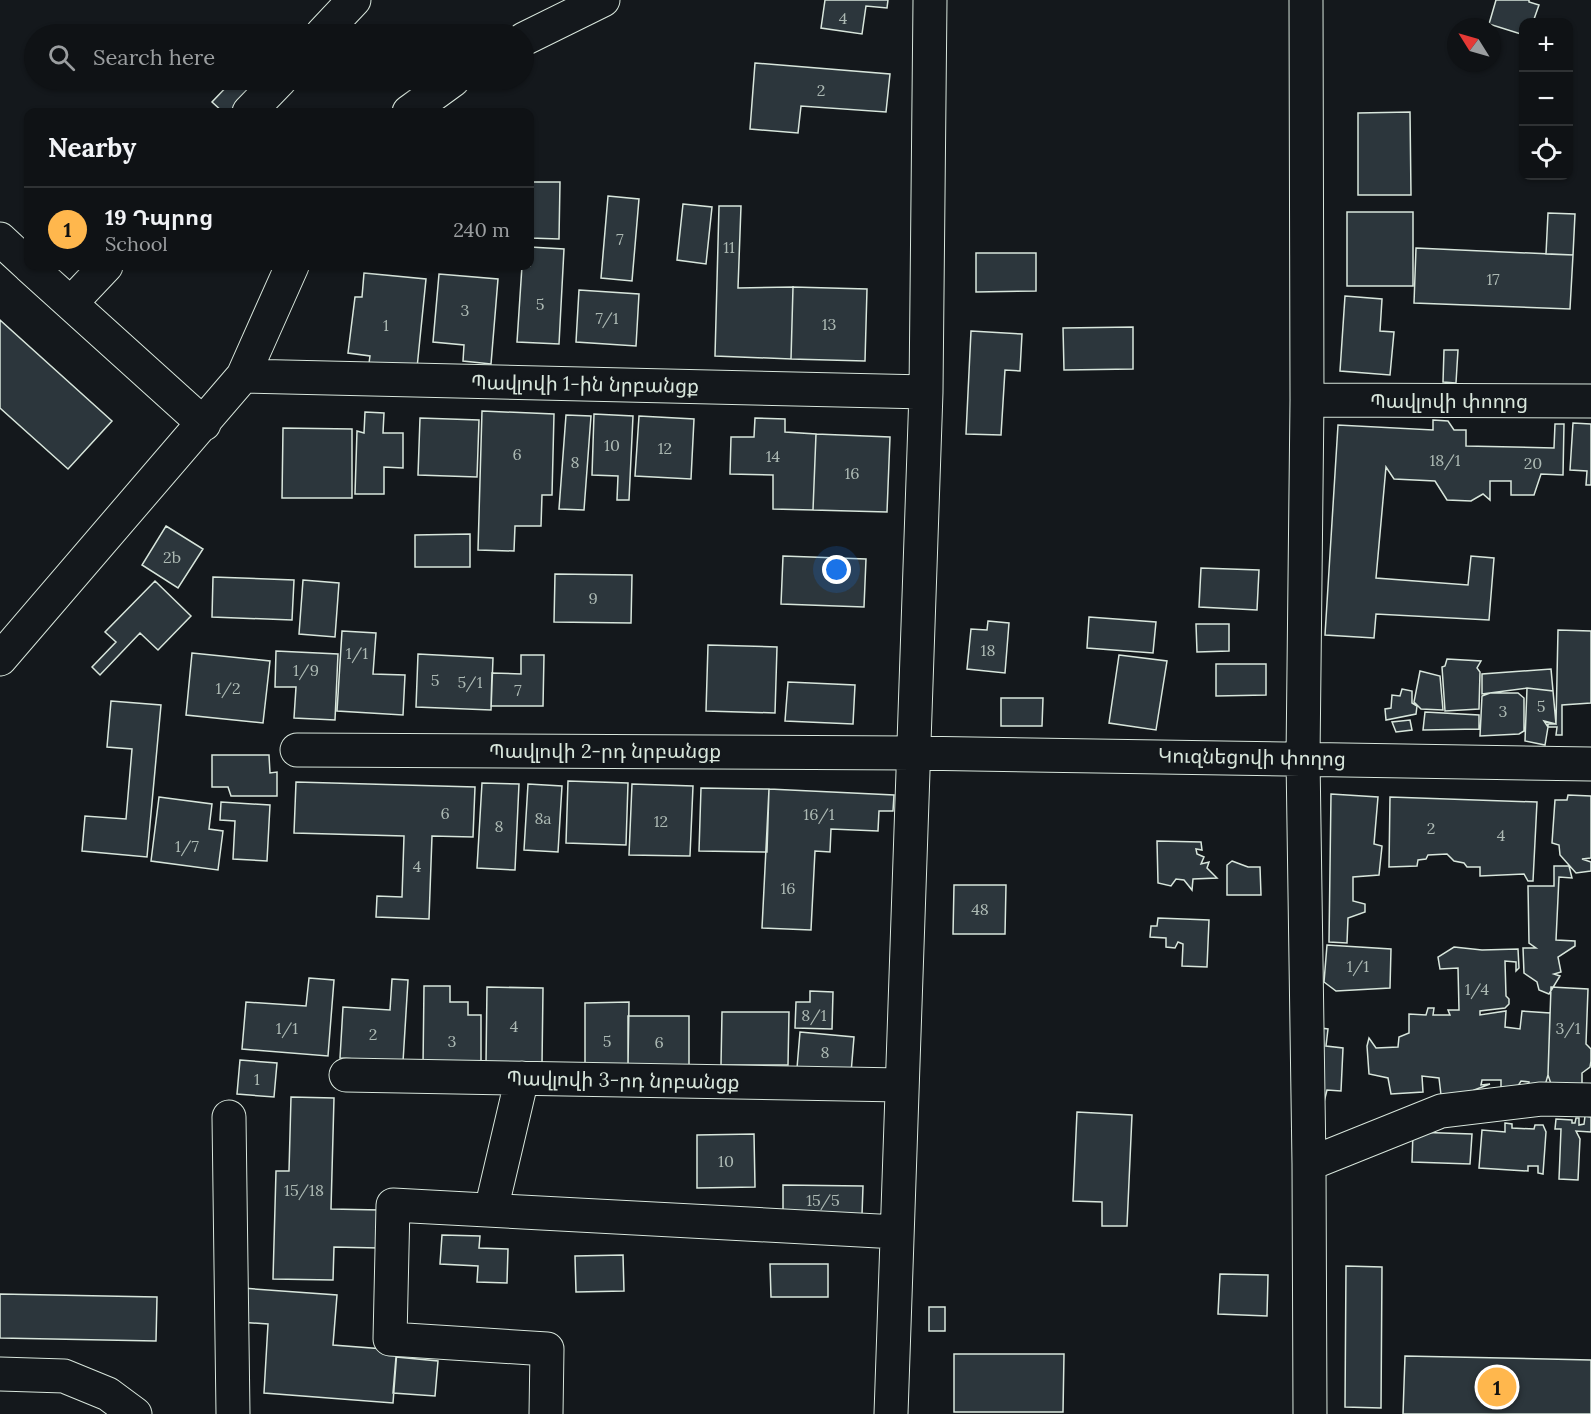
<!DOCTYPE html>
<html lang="en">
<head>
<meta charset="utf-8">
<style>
	:root { --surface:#0f1215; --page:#1d2022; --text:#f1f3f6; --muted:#9b9ea0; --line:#2f3234; --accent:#ffb74d }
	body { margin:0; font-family:Lora,"Noto Sans Armenian",serif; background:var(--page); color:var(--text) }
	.controls { position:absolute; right:18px; top:18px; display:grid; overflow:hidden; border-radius:12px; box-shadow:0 2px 4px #0004 }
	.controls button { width:54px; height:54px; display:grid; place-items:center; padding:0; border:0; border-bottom:2px solid var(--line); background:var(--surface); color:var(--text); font:30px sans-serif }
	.compass { position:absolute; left:1447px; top:18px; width:54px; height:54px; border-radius:50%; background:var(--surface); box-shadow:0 2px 4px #0004; rotate:307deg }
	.you { position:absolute; left:837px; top:570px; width:21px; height:21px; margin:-15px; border:4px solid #fff; border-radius:50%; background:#1a73e8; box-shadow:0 0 0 9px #1a73e833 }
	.badge { display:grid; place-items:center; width:39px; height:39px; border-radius:50%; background:var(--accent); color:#111; font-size:20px; font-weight:700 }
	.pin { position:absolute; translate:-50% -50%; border:3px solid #fff; box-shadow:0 2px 6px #0006 }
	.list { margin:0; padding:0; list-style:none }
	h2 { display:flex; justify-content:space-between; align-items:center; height:78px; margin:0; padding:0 24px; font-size:26px }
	h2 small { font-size:20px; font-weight:400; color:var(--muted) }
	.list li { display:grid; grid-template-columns:39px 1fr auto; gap:18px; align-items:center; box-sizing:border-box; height:84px; padding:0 24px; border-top:2px solid var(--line) }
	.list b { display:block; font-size:22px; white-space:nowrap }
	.list p { margin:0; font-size:20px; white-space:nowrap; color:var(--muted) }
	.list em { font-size:20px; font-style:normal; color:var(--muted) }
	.icon { flex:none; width:33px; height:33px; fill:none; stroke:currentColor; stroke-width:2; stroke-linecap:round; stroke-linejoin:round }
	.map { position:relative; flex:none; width:1591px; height:1414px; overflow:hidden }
	.search { position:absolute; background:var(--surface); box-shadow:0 2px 4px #0004; left:24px; top:24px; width:510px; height:66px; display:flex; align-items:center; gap:15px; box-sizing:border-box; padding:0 21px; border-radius:33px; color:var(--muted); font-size:22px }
	.panel { position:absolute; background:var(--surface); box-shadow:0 2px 4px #0004; left:24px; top:108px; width:510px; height:162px; border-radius:12px }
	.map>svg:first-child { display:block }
	.building { fill:#2c363c; stroke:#d8e6dc; stroke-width:1.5 }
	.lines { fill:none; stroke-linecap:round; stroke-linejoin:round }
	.minor-casing { stroke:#d8e6dc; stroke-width:35 }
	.minor { stroke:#14181c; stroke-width:33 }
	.labels { text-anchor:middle; stroke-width:4.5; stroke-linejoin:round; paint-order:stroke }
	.number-label { font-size:16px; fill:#adbab4 }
	.street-label { font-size:20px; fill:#d8e6dc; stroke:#14181c }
</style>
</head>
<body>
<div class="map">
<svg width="1591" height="1414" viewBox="0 0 1591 1414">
	<rect width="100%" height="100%" fill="#14181c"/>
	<path class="building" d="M825,0H888L887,8L866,6L862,34L821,28Z
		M1496,0H1529V2L1539,5L1533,22H1524V35L1489,24Z
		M755,63L890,74L886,112L801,106L798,133L750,129Z
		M233,80H264L236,112H223L212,102Z
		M1410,112L1411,195H1358V113Z
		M530,182H560L559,239L530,238Z
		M608,196L639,199L632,281L601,278Z
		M683,204L712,207L706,264L677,260Z
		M719,206H741L738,288L793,287L791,359L715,356Z
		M1347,212H1413V286H1347Z
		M1548,213L1575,214L1573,255L1546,254Z
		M530,247L564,249L559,344L517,342L522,266H530Z
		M1416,248L1573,255L1570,309L1414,303Z
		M976,253H1036V291L976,292Z
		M364,273L426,279L417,368L369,363L370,356L348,353L355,297H362Z
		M439,274L498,279L491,364L463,361L464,345L433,342Z
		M793,287L867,289L865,361L791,359Z
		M579,290L639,294L636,346L576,342Z
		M1345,296L1382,299L1380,331L1394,332L1390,375L1340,371Z
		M0,320L112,421L68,469L0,408Z
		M1133,327V369L1064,370L1063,328Z
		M971,331L1022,334L1020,371L1005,370L1001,435L966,434Z
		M1444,350H1458L1456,383L1443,382Z
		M482,411L554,414L552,495H542L541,526H515L514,551L478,550Z
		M365,412L384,413L383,433H403V468L384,467V494H355L357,431L364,433Z
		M594,414L633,416L629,500H617L618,476L592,475Z
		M566,415L591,416L584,510L559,509Z
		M639,416L694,419L691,479L635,476Z
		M420,418L479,420L477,477L418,475Z
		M755,418L785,419V432L816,434L813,510L773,509V475L730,474L731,437H754Z
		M1433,420L1448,421L1454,430H1466V446L1554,448L1555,424H1564L1563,475L1541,474L1534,495H1511V481H1490V500L1483,494L1471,501L1447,500L1435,481L1394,479L1386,467L1376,578L1468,585L1471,556L1494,558L1489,620L1376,614L1374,638L1325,635L1338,425L1433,430Z
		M1573,423L1591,424V485H1586L1587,471L1570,470Z
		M283,428L352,429V498H282Z
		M816,434L890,437L887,512L813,510Z
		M166,526L203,549L178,588L142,565Z
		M470,534V567H415V535Z
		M783,556L866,559L864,607L781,604Z
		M1201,568L1259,570L1257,610L1199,607Z
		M555,574L632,575L631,623L554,622Z
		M213,577L294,580L292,620L212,617Z
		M303,580L339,583L335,637L299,634Z
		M155,581L191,616L158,650L140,633L100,675L92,667L116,642L105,632Z
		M1089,617L1156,622L1153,653L1087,648Z
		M988,621L1009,623L1005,673L967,669L971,629L987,630Z
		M1196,624H1229V651L1197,652Z
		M1558,630L1591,631V703L1562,705V735H1556L1557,727H1548V724H1556Z
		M342,631L376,633L373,674L405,675L403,715L337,711Z
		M708,645L777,647L775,713L706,711Z
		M276,651L338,654L335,720L294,718L296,687H275Z
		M192,653L270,661L263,723L186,715Z
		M418,654L493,658L491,710L416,707Z
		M521,655H544L543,706H491L492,673L521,674Z
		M1119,655L1167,661L1156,730L1109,723Z
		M1447,659L1481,661L1477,668L1480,672L1479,709L1445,711L1442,667L1445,666Z
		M1216,664H1266V695L1216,696Z
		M1551,669L1553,691L1527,688L1482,694V674Z
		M1420,671L1440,676L1443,710L1421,709L1414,702Z
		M788,682L855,685L853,724L785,721Z
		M1527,688L1553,691L1556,724L1544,721L1548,727L1545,745L1525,741Z
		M1402,689L1412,691V703L1417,706L1416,714L1386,720L1385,709L1391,708L1392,695L1400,696Z
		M1490,693H1518L1524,698V731L1519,734L1480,736L1482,696Z
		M1001,698H1043L1042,726H1001Z
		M111,701L161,705L147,857L82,851L85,816L126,819L132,749L107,747Z
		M1425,712L1479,715V729L1423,730Z
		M1410,720L1412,730L1396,732L1392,722Z
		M212,755H269L270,773L277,772V796H231L228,787H212Z
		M568,781L628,783L626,845L566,843Z
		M296,782L475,787L473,837L432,836L429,919L376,917L377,896L402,897L404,836L294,833Z
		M482,783L519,784L515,870L477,868Z
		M528,784L562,786L558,852L524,850Z
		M632,784L693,786L690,856L629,855Z
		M701,788L769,789L767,852L699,851Z
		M769,789L894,795L893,811H879L878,831L831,829L830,852L815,851L811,930L762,928Z
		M1331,794L1378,797L1374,844L1382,846L1379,875L1353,877V901L1365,904V912L1348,918L1347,943L1329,942Z
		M1568,795L1591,796V858L1582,859L1591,862V871L1576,873L1560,855L1559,845L1552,843L1555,800H1567Z
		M159,797L212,804L209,829L223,831L218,870L151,861Z
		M1390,797L1537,802L1533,881H1528L1524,874L1480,876V867H1467L1464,863L1454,861L1447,854L1428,855L1426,859L1418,860L1417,866L1389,867Z
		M221,802L270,805L267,861L233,859L235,821L220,820Z
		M1157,841L1201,842L1202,850L1196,849L1197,854L1204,857L1201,864L1209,862L1207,868L1217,878L1193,879L1192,890L1184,880L1176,879L1171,886L1158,883Z
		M1232,861L1248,867H1260L1261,895H1227V865Z
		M1554,866H1569L1572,878L1559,877L1556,940L1575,941V946L1558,957L1561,972L1554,974L1560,976L1549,994L1539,990L1537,982L1524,973L1523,948H1536L1529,943L1528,886H1554Z
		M954,885H1006L1005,934H953Z
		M1158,918L1209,920L1207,967L1182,966L1183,944L1178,942L1175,948L1166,947V938L1150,937L1151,926H1157Z
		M1327,945L1391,949L1390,988L1336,991L1324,982Z
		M1454,947L1482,950L1518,949L1519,968L1516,971V962L1505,961L1506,996L1509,999V1004L1505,1008L1480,1011V1015L1506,1011L1505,1027L1520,1029L1522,1011L1550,1013L1548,1075L1542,1096H1529V1082L1521,1081L1518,1086L1501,1090V1080H1482L1481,1085L1490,1084L1474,1090L1473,1094L1441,1095L1439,1078L1422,1076L1423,1092L1391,1094L1388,1078L1369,1074L1367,1046L1369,1038L1376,1048L1398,1047L1399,1037L1409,1033V1014L1426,1015L1428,1008H1434L1433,1015H1450L1448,1010H1459L1458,968L1440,969L1438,957Z
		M309,978L334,980L328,1056L242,1049L246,1002L306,1006Z
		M392,979L408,980L403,1062L340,1058L343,1007L390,1010Z
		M424,986H450V1002H468V1015H481V1066H423Z
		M487,987L543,988L542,1065L486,1064Z
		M1551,987L1588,989L1586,1044L1591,1049V1061L1590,1067L1582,1073V1085L1551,1084L1548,1075Z
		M810,991L833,992L832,1029L795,1028L796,1002H810Z
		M629,1002L628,1067L585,1066V1003Z
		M722,1012H789L788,1065H721Z
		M628,1016H689V1067H628Z
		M1321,1028L1328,1029L1326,1046L1343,1048L1341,1091L1327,1090L1322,1110Z
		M800,1032L854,1037L851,1073L797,1068Z
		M240,1060L277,1063L274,1097L237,1094Z
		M291,1097L334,1098L331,1209L380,1210L379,1248L334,1247L333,1280L273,1279L276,1171H289Z
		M1077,1112L1132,1115L1127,1226H1102V1202L1073,1201Z
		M1585,1116L1591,1117V1132L1576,1131L1580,1139L1578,1180L1559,1179L1561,1129H1555L1556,1119L1572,1120V1123H1575L1576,1118H1579V1125L1584,1124Z
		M1505,1123L1512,1124V1128L1534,1129L1535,1125H1543L1546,1132L1543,1174L1538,1173V1166H1528V1171L1479,1168L1482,1130L1505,1132Z
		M1413,1132L1472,1134L1470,1164L1412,1162Z
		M754,1134L755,1187L697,1188V1135Z
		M783,1185L863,1186L862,1215L783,1214Z
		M442,1235L480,1236L479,1248L508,1249L507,1283L477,1282L478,1266L440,1264Z
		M623,1255L624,1291L576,1292L575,1256Z
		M770,1264H828V1297H771Z
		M1346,1266L1382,1267L1381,1408L1345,1407Z
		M1220,1274L1268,1275L1267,1316L1218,1314Z
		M242,1288L337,1295L333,1345L397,1350L393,1403L264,1393L268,1324L239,1322Z
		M0,1294L157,1297L156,1341L0,1338Z
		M929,1307H945V1331H929Z
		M954,1354H1064L1063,1412H954Z
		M1405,1356L1591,1360V1414H1403Z
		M396,1357L438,1361L435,1396L393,1393Z"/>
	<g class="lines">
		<g class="minor-casing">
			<path id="minor" d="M1306,0L1307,400L1303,758L1309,1164L1310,1414
				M322,34L354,0
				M524,39L603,0
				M249,112L280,80
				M409,112L453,80
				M0,239L28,265
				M29,266L204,424
				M71,303L106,266
				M243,376L926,392
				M1307,400L1591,401
				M0,659L243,376L292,266
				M297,750L913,753L1591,764
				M346,1075L901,1085
				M229,1117L233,1414
				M1309,1164L1441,1111L1541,1099L1591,1100
				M491,1210L522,1078
				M0,1374L64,1376L108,1394L135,1414
				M546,1414L547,1349L390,1339L393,1205L897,1232
				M891,1414L926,392L930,0"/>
		</g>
		<use href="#minor" class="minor"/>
	</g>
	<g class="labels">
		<g class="number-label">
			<text x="843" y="24">4</text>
			<text x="821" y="96">2</text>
			<text x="620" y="245">7</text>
			<text x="729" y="253">11</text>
			<text x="1493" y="285">17</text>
			<text x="540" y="310">5</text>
			<text x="465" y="316">3</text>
			<text x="607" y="324">7/1</text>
			<text x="829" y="330">13</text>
			<text x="386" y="331">1</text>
			<text x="612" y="451">10</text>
			<text x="665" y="454">12</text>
			<text x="517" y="460">6</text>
			<text x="773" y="462">14</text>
			<text x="1445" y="466">18/1</text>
			<text x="575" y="468">8</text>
			<text x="1533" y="469">20</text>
			<text x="852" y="479">16</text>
			<text x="172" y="563">2b</text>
			<text x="593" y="604">9</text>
			<text x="988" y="656">18</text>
			<text x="357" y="659">1/1</text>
			<text x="306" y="676">1/9</text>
			<text x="435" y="686">5</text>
			<text x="470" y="688">5/1</text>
			<text x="228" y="694">1/2</text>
			<text x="518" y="696">7</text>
			<text x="1541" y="712">5</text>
			<text x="1503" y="717">3</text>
			<text x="445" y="819">6</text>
			<text x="819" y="820">16/1</text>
			<text x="543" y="824">8a</text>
			<text x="661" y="827">12</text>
			<text x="499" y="832">8</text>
			<text x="1431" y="834">2</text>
			<text x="1501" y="841">4</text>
			<text x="187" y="852">1/7</text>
			<text x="417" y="872">4</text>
			<text x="788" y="894">16</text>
			<text x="980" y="915">48</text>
			<text x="1358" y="972">1/1</text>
			<text x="1477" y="995">1/4</text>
			<text x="814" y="1021">8/1</text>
			<text x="514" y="1032">4</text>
			<text x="287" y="1034">1/1</text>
			<text x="1568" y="1034">3/1</text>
			<text x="373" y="1040">2</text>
			<text x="452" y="1047">3</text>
			<text x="607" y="1047">5</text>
			<text x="659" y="1048">6</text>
			<text x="825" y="1058">8</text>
			<text x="257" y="1085">1</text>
			<text x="726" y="1167">10</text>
			<text x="304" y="1196">15/18</text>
			<text x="823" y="1206">15/5</text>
		</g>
		<g class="street-label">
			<text transform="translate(585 384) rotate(1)" y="7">Պավլովի 1-ին նրբանցք</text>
			<text x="1449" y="408">Պավլովի փողոց</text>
			<text x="605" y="758">Պավլովի 2-րդ նրբանցք</text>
			<text transform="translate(1252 757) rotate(1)" y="7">Կուզնեցովի փողոց</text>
			<text transform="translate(623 1080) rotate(1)" y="7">Պավլովի 3-րդ նրբանցք</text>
		</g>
	</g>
</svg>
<div class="controls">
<button>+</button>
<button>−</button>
<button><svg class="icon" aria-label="locate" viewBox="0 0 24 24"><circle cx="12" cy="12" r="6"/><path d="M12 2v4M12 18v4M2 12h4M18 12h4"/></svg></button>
</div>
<svg class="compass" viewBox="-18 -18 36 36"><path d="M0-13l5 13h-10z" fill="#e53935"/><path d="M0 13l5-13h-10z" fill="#9b9ea0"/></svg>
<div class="you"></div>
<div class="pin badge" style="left:1497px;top:1387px">1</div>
<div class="search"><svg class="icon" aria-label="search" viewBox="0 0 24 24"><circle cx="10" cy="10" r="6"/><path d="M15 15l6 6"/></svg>Search here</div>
<section class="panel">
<h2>Nearby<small></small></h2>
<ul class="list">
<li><span class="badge">1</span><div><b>19 Դպրոց</b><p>School</p></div><em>240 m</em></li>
</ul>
</section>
</div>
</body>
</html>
